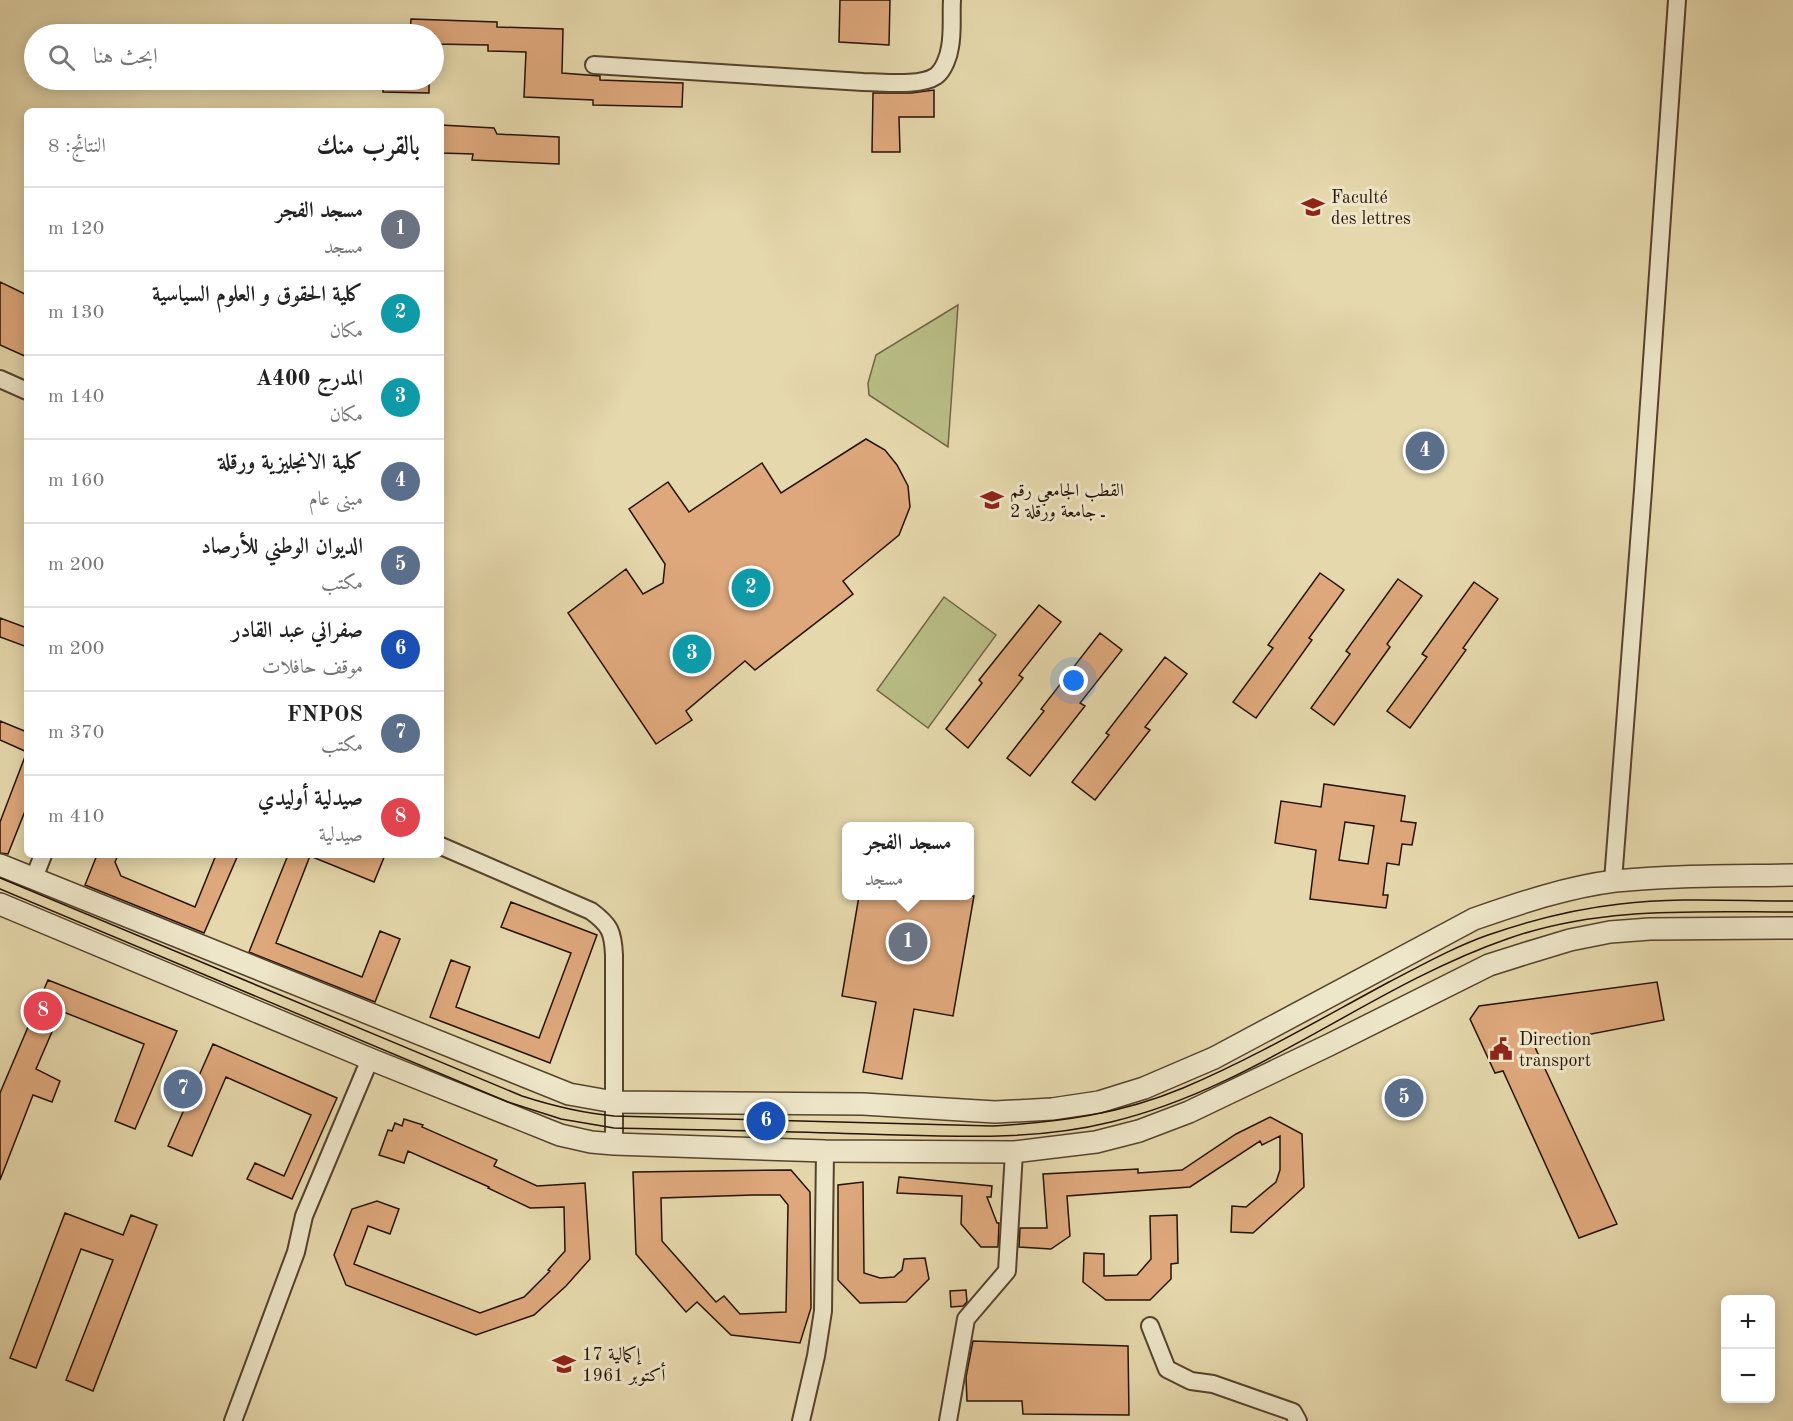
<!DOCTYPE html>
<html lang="ar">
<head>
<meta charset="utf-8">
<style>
	:root { --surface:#fff; --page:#f2f2f2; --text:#222; --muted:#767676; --line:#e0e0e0; --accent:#111827 }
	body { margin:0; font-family:"Old Standard TT",Amiri,serif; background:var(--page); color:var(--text); direction:rtl }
	.controls { position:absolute; right:18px; bottom:18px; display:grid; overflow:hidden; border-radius:9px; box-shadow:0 3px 15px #0003 }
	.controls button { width:54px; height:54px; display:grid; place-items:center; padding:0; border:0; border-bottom:2px solid var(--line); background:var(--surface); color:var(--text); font:30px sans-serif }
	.you { position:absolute; left:1074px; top:681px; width:21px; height:21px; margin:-15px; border:4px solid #fff; border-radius:50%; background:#1a73e8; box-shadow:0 0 0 9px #1a73e833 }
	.badge { display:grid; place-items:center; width:39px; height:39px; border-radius:50%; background:var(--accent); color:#fff; font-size:20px; font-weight:700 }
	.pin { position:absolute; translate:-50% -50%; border:3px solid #fff; box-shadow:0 2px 6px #0006 }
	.popup { position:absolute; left:842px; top:822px; width:132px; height:78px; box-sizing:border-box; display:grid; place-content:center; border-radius:9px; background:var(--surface); filter:drop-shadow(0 2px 4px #0005); font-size:20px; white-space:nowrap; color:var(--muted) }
	.popup b { font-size:22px; color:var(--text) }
	.popup::after { content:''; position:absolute; left:50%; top:100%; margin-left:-12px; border:12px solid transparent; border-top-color:var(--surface) }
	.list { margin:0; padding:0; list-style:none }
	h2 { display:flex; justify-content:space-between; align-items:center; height:78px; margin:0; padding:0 24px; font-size:26px }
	h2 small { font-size:20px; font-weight:400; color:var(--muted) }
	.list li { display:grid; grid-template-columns:39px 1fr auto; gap:18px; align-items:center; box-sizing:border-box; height:84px; padding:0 24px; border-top:2px solid var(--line) }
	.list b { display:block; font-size:22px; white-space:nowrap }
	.list p { margin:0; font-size:20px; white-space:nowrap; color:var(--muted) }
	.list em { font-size:20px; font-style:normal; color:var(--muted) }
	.icon { flex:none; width:33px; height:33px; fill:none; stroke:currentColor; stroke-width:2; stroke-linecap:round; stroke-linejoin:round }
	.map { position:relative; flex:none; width:1793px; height:1421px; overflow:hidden; direction:ltr }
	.search { position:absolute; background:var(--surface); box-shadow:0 3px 15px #0003; left:24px; top:24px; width:420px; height:66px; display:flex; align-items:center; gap:15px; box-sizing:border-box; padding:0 21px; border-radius:33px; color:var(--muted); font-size:22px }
	.panel { position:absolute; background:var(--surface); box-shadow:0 3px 15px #0003; left:24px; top:108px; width:420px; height:750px; border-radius:9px; direction:rtl }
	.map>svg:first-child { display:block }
	.green { fill:#b9bd86; stroke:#6f6743; stroke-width:1.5 }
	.building { fill:#dea87c; stroke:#251100; stroke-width:1.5; fill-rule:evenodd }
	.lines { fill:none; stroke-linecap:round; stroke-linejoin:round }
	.minor-casing { stroke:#55432b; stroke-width:20 }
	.tertiary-casing { stroke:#55432b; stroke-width:24 }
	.minor { stroke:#eee6c9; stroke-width:16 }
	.tertiary { stroke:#eee6c9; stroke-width:21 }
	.tram { stroke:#251100; stroke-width:1.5 }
	.labels { text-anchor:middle; stroke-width:6; stroke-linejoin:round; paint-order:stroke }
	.poi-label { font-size:18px; fill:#251100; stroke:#eee6c9; text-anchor:start }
</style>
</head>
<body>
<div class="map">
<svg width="1793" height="1421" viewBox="0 0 1793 1421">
	<rect width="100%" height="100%" fill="#e5d8ac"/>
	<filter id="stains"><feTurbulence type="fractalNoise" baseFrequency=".00333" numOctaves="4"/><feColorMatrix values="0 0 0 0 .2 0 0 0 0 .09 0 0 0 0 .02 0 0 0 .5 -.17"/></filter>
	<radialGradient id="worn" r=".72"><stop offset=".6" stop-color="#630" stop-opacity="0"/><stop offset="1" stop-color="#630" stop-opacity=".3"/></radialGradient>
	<path class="green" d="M958,305L948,447L869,395L868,383L876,355Z
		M944,597L996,635L928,728L877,690Z"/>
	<path class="building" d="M840,0H890L889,45L839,42Z
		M411,19L497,22V27L563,29L562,73L600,76V80L683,83L682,107L593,105V100L524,97L526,52L488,51V45L434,44V34H410Z
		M383,80H429V93L383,92Z
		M934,90V117H899L900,152H872L873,93H911Z
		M441,125L494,128L497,134L559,137V164L472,160L473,154L441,153Z
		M0,282L27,295V357L0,345Z
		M866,439L885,450L897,465L908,486L910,507L899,535L843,581L853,594L755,670L745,661L686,711L692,720L656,744L568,613L626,569L643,594L663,583L665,564L629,509L668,482L689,512L762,463L781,493Z
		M1320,573L1344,590L1309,638L1312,640L1256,718L1233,702L1273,648L1268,645Z
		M1398,579L1422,596L1387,644L1390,647L1334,725L1311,708L1350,654L1346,651Z
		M1474,582L1498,599L1463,648L1466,650L1410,728L1387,711L1427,657L1422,654Z
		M1039,605L1061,622L1019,675L1023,678L968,748L946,729L982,683L979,680Z
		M0,618L27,628V647L0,637Z
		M1100,633L1122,650L1080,703L1085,706L1030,776L1007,758L1044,711L1041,709Z
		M1165,657L1187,674L1145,727L1150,730L1095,800L1072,782L1109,735L1106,733Z
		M0,721L27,732V752L0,740Z
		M26,754L27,806L8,854L0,853V822Z
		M1324,784L1405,796L1401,821L1416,823L1412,845L1402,844L1399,865L1387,863L1383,895H1388L1386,908L1310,899L1316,850L1275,843L1281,801L1321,807ZM1345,822L1374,826L1368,864L1339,860Z
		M97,855H118L115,862L121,876L195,907L216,855H238L204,933L85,885Z
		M288,855H385L374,882L310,856L276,943L362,977L380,931L400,939L375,1002L249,952Z
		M859,896H974L953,1016L914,1009L902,1079L863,1072L876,1002L842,996Z
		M511,902L597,935L550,1063L430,1017L451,960L470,967L456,1007L539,1038L571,953L501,927Z
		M48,980L177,1031L135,1129L115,1121L144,1044L61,1011L36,1069L60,1081L52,1102L33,1095L0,1180V1093Z
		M1657,982L1664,1020L1534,1045L1617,1224L1579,1238L1503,1071L1495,1073L1470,1019L1479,1006Z
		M213,1044L337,1098L292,1199L247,1179L255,1163L284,1176L311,1115L226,1077L192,1156L168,1146Z
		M1270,1117L1302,1134L1304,1187L1253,1233L1231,1232L1232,1206L1246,1207L1276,1182L1280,1170V1136L1262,1145L1260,1141L1190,1187L1067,1196L1070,1236L1051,1249L1019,1247L1020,1228H1047L1043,1174L1138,1169V1173L1182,1170L1236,1134Z
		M404,1119L423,1125L422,1127L497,1160L494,1166L537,1186L585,1183L590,1259L566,1286L534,1315L476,1335L346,1285L334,1255L352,1209L377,1201L399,1209L390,1234L368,1226L354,1264L480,1313L524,1297L550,1271L548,1270L565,1251L564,1207L530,1208L488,1188L489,1187L408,1151L404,1163L379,1155L388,1130L392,1131L395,1123L402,1126Z
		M791,1170L810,1192L811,1308L800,1343L731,1335L697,1302L686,1312L636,1254L633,1172ZM753,1195H780L788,1205L786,1312L740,1314L724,1296L716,1302L662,1241L661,1198Z
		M899,1177L992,1186L991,1197H987L997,1223H999L998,1247H981L961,1224L962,1196L897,1193Z
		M863,1182L864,1273L880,1278L894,1277L902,1270L904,1259L925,1258L929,1279L906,1302L860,1303L838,1280V1185Z
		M65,1213L123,1235L131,1215L157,1225L93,1391L66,1380L113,1260L81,1249L36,1368L10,1358Z
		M1177,1215L1178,1263L1171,1264V1279L1150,1300H1106L1083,1282L1084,1253L1104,1254V1276L1137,1275L1151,1259L1150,1216Z
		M966,1290L967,1302L963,1306L951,1307L950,1291Z
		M973,1341L1128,1346L1129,1415L1023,1414L1022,1401H967L966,1377Z"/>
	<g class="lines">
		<g class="minor-casing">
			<path id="minor" d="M594,65L863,82C882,82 920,87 936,76C944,70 949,55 950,47C953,32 951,15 952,0
				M0,379L27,391
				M441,846L591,911C610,925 613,932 614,955V1144
				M34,878L43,855
				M1613,881L1643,490L1677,0
				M1150,1326L1167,1369L1191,1381L1213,1384L1293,1412L1298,1421
				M233,1421L296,1252L304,1216L370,1059
				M801,1421L816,1356L823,1311L825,1151
				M948,1421L966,1319L1007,1271L1014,1152"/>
		</g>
		<g class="tertiary-casing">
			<path id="tertiary" d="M0,865L569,1094L614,1102L863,1104L995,1112L1052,1109L1099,1102L1144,1088L1214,1058L1474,919C1520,903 1567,887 1615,881C1674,875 1734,876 1793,875
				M0,904L370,1059L560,1135L591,1142L614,1144L825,1151L1014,1152L1096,1142L1139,1131L1189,1112L1329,1045L1489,965L1527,953L1570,940L1610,932L1650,929L1793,928"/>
		</g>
		<use href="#minor" class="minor"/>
		<use href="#tertiary" class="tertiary"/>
		<path class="tram" d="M0,878L522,1096C553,1106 582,1113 614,1116L993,1126C1060,1122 1121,1114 1183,1088C1254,1058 1322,1018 1389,982C1422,965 1454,947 1488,935C1531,920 1575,909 1620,904C1677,897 1736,901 1793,901
			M0,889L508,1102L561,1119L614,1128C698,1130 782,1131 866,1134C948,1136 1031,1142 1111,1122C1254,1088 1369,987 1507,939C1599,906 1696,912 1793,912"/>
	</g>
	<defs>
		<g id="university-bare" transform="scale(1.8)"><path d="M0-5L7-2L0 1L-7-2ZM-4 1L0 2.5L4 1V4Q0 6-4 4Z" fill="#8f2418" stroke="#eee6c9" stroke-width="2.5" paint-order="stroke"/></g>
		<g id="civic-bare" transform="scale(1.8)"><path d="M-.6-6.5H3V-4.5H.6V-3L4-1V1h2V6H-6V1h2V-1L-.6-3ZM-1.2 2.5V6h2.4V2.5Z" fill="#8f2418" stroke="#eee6c9" stroke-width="2.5" paint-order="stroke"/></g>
		<g id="school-bare" transform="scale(1.8)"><path d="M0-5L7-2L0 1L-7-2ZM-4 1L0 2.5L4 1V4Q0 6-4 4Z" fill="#8f2418" stroke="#eee6c9" stroke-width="2.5" paint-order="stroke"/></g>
	</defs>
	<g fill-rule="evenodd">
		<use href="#university-bare" x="1313" y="207"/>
		<use href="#university-bare" x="992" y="500"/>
		<use href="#civic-bare" x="1501" y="1049"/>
		<use href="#school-bare" x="564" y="1364"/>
	</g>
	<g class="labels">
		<g class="poi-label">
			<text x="1331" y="203">Faculté<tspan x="1331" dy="21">des lettres</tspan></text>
			<text x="1010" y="496">القطب الجامعي رقم<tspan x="1010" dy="21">2 ـ جامعة ورقلة</tspan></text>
			<text x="1519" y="1045">Direction<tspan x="1519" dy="21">transport</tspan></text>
			<text x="582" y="1360">إكمالية 17<tspan x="582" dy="21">أكتوبر 1961</tspan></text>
		</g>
	</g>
	<rect width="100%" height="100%" filter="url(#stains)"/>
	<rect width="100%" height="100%" fill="url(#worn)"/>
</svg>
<div class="controls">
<button>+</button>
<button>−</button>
</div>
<div class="you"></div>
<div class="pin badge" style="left:908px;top:942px;background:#6b7280">1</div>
<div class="popup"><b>مسجد الفجر</b>مسجد</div>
<div class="pin badge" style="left:751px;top:588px;background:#0f9aa8">2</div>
<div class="pin badge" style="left:692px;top:654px;background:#0f9aa8">3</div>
<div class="pin badge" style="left:1425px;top:451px;background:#5c6f8a">4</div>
<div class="pin badge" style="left:1404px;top:1098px;background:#5c6f8a">5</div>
<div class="pin badge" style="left:766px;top:1121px;background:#1a4fb4">6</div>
<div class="pin badge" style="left:183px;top:1089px;background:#5c6f8a">7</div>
<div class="pin badge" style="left:43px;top:1011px;background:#e0444e">8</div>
<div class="search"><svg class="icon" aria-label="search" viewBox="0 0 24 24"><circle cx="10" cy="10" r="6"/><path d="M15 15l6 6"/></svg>ابحث هنا</div>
<section class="panel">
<h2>بالقرب منك<small>النتائج: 8</small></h2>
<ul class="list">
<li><span class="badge" style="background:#6b7280">1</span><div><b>مسجد الفجر</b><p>مسجد</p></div><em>120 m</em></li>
<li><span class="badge" style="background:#0f9aa8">2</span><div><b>كلية الحقوق و العلوم السياسية</b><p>مكان</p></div><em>130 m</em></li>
<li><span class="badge" style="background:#0f9aa8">3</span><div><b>المدرج A400</b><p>مكان</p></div><em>140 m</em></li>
<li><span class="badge" style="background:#5c6f8a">4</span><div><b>كلية الانجليزية ورقلة</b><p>مبنى عام</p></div><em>160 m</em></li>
<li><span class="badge" style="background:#5c6f8a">5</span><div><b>الديوان الوطني للأرصاد</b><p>مكتب</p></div><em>200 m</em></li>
<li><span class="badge" style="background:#1a4fb4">6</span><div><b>صفراني عبد القادر</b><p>موقف حافلات</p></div><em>200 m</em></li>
<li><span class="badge" style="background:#5c6f8a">7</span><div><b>FNPOS</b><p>مكتب</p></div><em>370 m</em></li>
<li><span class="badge" style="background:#e0444e">8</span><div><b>صيدلية أوليدي</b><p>صيدلية</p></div><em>410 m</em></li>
</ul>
</section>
</div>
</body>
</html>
